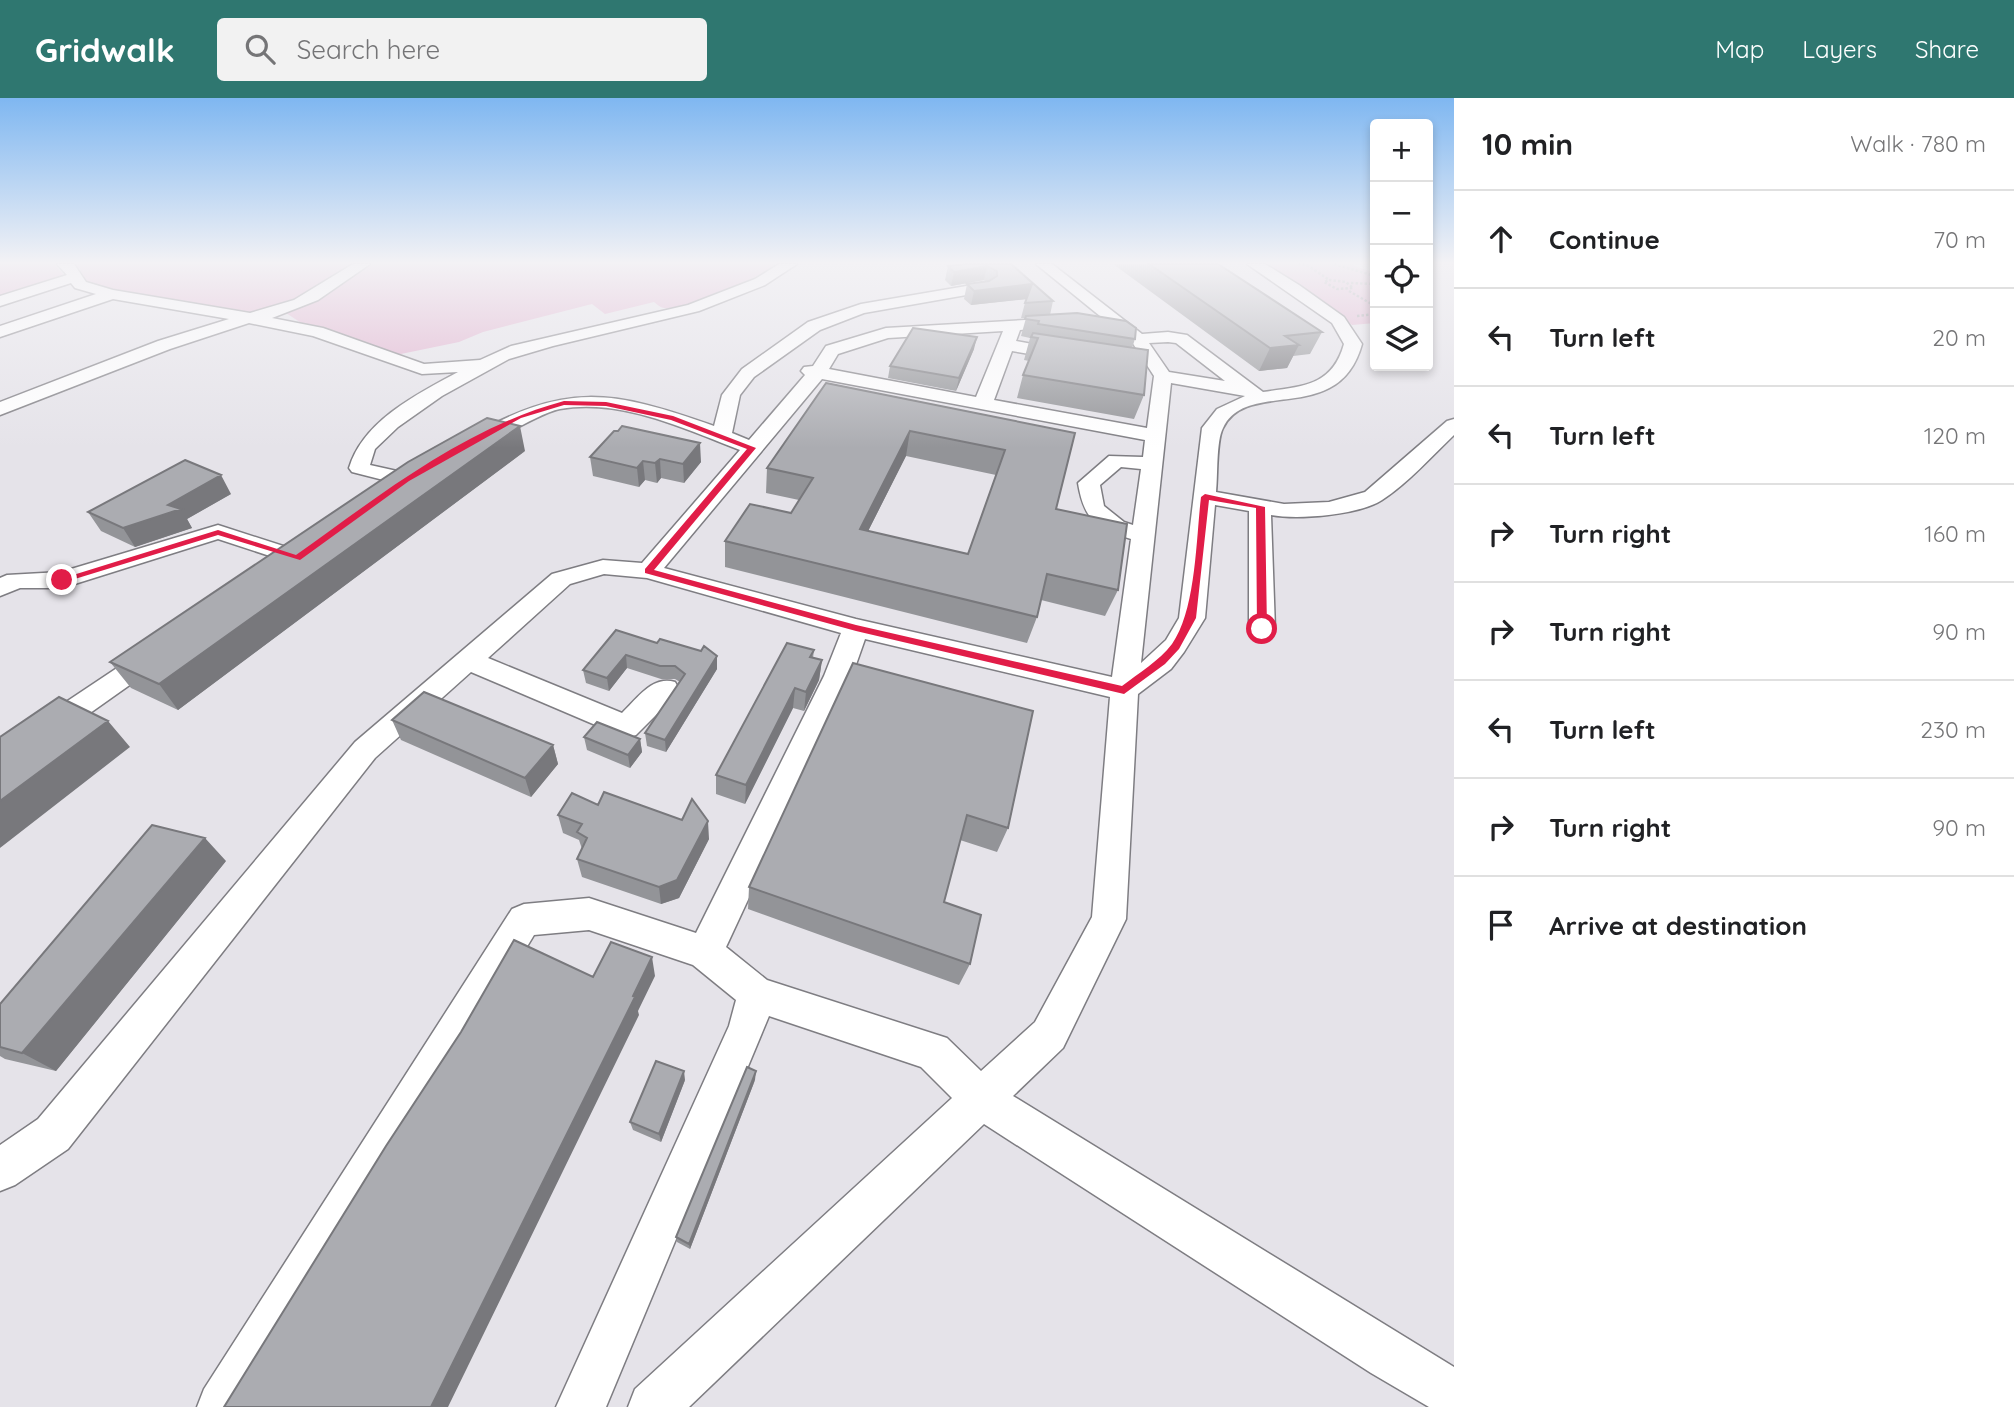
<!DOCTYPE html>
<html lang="en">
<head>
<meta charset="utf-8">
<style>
	:root { --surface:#fff; --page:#f2f2f2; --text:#202124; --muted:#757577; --line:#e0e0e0; --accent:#2f7770 }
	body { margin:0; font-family:Quicksand,sans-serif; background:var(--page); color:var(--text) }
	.controls { position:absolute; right:21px; top:21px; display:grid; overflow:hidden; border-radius:7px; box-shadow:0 4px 10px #0003 }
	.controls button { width:63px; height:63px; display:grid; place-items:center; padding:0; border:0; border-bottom:2px solid var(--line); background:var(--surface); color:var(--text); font:35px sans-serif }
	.stop { position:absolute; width:21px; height:21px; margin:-16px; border:5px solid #e11d48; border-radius:50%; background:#fff }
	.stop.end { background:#e11d48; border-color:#fff; box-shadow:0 2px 7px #0008 }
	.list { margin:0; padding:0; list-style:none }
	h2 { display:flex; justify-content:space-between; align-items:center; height:91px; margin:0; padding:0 28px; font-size:30px }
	h2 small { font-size:23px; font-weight:400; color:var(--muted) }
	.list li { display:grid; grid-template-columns:46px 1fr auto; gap:21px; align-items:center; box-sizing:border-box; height:98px; padding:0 28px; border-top:2px solid var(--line) }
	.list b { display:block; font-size:26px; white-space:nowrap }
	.list em { font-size:23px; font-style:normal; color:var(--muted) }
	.icon { flex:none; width:38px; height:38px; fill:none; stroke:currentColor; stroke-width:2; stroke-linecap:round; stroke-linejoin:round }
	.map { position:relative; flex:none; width:1454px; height:1309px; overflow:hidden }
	header { display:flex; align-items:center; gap:42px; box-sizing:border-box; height:98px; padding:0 35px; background:var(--accent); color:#fff }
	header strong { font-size:33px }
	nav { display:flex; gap:38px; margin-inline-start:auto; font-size:24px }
	.search { width:490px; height:63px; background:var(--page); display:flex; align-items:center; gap:18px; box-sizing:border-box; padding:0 24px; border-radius:7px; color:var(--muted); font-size:26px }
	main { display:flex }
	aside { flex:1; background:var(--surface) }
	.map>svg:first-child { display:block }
	.green { fill:#e0aecc }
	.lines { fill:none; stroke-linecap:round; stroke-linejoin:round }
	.minor-casing { stroke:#7e7d82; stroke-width:3 }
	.path { stroke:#9b9a9f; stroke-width:2.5; stroke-dasharray:2.5 2; stroke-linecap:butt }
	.minor { fill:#fff; fill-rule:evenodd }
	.wall { fill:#939498; fill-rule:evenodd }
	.shaded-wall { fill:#78787c }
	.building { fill:#abacb1; stroke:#78787c; stroke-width:2; fill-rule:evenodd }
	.route { fill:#e11d48 }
</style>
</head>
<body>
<header>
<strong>Gridwalk</strong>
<div class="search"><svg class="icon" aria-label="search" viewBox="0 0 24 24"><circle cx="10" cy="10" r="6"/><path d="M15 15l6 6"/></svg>Search here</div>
<nav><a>Map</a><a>Layers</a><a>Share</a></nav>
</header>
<main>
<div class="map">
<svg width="1454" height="1309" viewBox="0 0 1454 1309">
	<rect width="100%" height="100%" fill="#e5e3e9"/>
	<path class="green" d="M0,166H54L65,178L0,201Z
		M73,166H351L306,198L248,216L121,196L94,188L81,179L80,171Z
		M367,166H775C759,181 691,209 669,210C662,211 659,208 654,204L605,216L592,206L483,234L459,244L396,257L334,233L309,230L286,215L326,195Z
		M1259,166H1349L1375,175V225L1352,227C1323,201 1295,181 1259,166Z"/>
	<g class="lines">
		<g class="minor-casing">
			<path id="minor" d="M57,166H74L86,184L113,192L250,215L294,202L353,166H370L318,202L272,220L323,230L424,266L480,262L511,248L688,207L755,181L779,166H797L765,187L699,213L553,248L509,261L442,298L398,329L375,351L370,367L415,377L418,382L415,387L407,388L352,374L349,370C363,323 417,296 458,274L422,276L313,238L249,225L170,251L0,317V304L158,243L229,221L113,201L0,239V228L96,196L75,190L71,185L0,208V198L67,177Z
				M1036,166H1052L1142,236L1168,234L1187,237L1263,294C1302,288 1332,289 1344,246L1332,225L1247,166H1265L1299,187L1344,219L1362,246C1339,330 1247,279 1223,330C1216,343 1218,378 1216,394L1284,406L1329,404L1365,394L1447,323L1454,321V337C1432,358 1407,386 1382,402C1359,417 1298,422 1271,417L1275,531L1271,537L1262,540L1253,537L1249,531V413L1215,407L1205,520L1184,554L1171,571L1138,596L1126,821L1063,950L1013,998L1454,1269V1309H1429L1371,1275L984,1026L689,1309H628L635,1291L952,1000L921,969L769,918L606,1309H556L729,928L736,902L693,867L589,832L534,837L250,1309H197L204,1291L512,811L524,806L589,800L696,835L824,578L841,535L647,480L604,476L570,486L488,560L622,615C637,601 652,577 675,584L679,591L675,598L636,637L626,640L471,574L375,660L68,1051L15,1087L0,1093V1047L38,1021L355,644L552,476L603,462L642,465L740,352C685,331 621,300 560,311C534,316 485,353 467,348L464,344L467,340C566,284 609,291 714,328L722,297L742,271L808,224L861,206L984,185L989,187L992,190L989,193L864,215L820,232L754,279L740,297L732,335L749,342L805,277L801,273L804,269L813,268L826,248L886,230L1062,220L1068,222L1070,225L1068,228L1020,232L1016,243L1071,253L1074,257L1071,261L1065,262L1012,253L994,302L1147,330L1154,278L1132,244ZM1003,233L976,299L829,271L838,256L888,240ZM1168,244L1176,245L1225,283L1169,274L1149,245ZM822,281L1145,342L1143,359L1109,358L1078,385C1084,422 1096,430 1131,441L1112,579L856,521L664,470ZM1171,285L1245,298L1217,311L1202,330L1179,520L1166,542L1141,565ZM1121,369L1141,371L1133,427L1124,424L1104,408L1100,387ZM865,541L1110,599L1092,819L1035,924L981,973L947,940L767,882L726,849L852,578Z
				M218,427L305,455L309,460L305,465L297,467L218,441L62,490H20L0,498V480L7,477L61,474Z
				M156,547L165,550L169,556L165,562L11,671L0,675V648L147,550Z"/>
		</g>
		<path class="path" d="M1298,166L1307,167L1328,181
			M1334,166L1375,178
			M1329,182L1346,184L1353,190L1337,191L1324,184Z
			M1351,185L1375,186
			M1349,193L1375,208
			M1357,218L1375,216"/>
		<use href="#minor" class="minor"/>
	</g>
	<path class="wall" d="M1011,166L1053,203L1050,217L1135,241L1132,250L1144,297L1134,321L1017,300L1023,277L1029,263L1024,262L1030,240L1021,238L1026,220H1021L1026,201L971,207L964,201L967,186L985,183L984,182L951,188L945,182L948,168Z
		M1113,166H1218L1322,234L1310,256L1293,258L1287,270L1259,273Z
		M974,251L956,293L888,280L890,268Z
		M826,285L1075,335L1056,411L1118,492L1105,518L1041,502L1037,519L1027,545L725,469V443L791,415L799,402L766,395L767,370ZM906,358L996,377L968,456L868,433Z
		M614,333L701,364L684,385L661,380L657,385L645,382L639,389L593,378L590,359Z
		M525,353L178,612L131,590L110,564Z
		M231,396L187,421L192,430L135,449L101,433L88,414Z
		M616,532L717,571L666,654L647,648L645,635L680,584L675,581H661L627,570L609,593L586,585L583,572Z
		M814,552L813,560L822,562L819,582L804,613L793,610L745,706L716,696V677Z
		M853,565L1008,730L997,754L960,742L944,804L970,866L959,887L748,811L749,789Z
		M392,622L553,647L558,666L531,699L401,642Z
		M584,639L640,641L642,654L630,670L587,652Z
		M598,707L709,741L679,800L661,806L582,779L577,761L582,751L579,742L563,735L558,717Z
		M226,763L56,973L5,961L0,958V906Z
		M685,982L661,1044L633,1032L630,1024Z
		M755,982L690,1151L677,1144L676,1139Z"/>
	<path class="shaded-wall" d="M987,168L984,182L951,188L954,174Z
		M1032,186L1028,201L971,207L974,193Z
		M977,239L974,251L956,293L959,280Z
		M1299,247L1287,270L1259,273L1270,250Z
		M520,328L525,353L178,612L159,586Z
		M910,333L906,358L856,457L860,431Z
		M700,345L701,364L684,385L683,366Z
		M660,361L661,380L657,385L655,365Z
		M643,363L645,382L639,389L637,370Z
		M221,377L231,396L187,421L192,430L135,449L123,430Z
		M626,557L627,570L609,593L607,580Z
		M717,558V571L666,654L665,642Z
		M822,562L819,582L804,613L806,594Z
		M795,590L793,610L745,706L746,687Z
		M108,623L130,649L0,750V703Z
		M640,641L642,654L630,670L628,657Z
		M553,647L558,666L531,699L525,680Z
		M708,723L709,741L679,800L661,806L659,789Z
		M205,740L226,763L56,973L22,955Z
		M652,859L655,878L638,913L639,917L448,1309H431Z
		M684,973L685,982L661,1044L659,1036Z
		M756,973L755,982L690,1151L689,1146Z"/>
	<path class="building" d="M966,166H1011L1053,203L1025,205L1032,186L974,193L967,186L989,183L997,178V173L987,168L954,174L948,168Z
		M1149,166H1218L1322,234L1285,238L1299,247L1270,250Z
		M1077,215L1126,223L1136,230L1135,241L1038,226L1039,223L1025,221L1026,218Z
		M913,230L977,239L959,280L890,268Z
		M1033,235L1148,252L1144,297L1023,277L1038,240L1031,239Z
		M826,285L1075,335L1056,411L1127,426L1118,492L1047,476L1037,519L725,443L750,406L791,415L813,380L767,370ZM910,333L1005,352L968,456L860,431Z
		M487,320L520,328L159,586L110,564L408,364Z
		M622,328L700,345L683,366L660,361L655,365L643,363L637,370L590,359L614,333H618Z
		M185,362L221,377L168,407L181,411L123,430L88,414Z
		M616,532L657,545L660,541L701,553L704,548L717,558L665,642L645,635L685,576L675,568H660L626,557L607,580L583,572Z
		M787,545L814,552L810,559L822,562L806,594L795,590L746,687L716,677Z
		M853,565L1033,613L1008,730L967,717L944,804L981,817L970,866L749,789Z
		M424,594L553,647L525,680L392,622Z
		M59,599L108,623L0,703V639Z
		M597,624L640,641L628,657L584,639Z
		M604,694L682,722L692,701L708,723L677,782L659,789L577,761L587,740L577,734L582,726L558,717L572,695L598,707Z
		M152,727L205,740L22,955L0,949V906Z
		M514,842L593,879L611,844L652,859L633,898L635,899L431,1309H224L386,1048L461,934Z
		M656,963L684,973L659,1036L630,1024Z
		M747,969L756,973L689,1146L676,1139Z"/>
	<linearGradient id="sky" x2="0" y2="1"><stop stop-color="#7fb7f1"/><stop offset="0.47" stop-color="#f3f2f5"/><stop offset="1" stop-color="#f3f2f5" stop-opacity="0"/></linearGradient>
	<rect width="1454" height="350" fill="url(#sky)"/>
	<path class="route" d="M564,303L606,304L673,318L756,350L654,472L856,527L1122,588C1139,575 1159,563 1172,546C1196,512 1196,441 1201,399L1205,396L1265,409L1267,531L1262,534L1257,531L1256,410L1209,402L1196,520L1179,551L1165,566L1124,596L856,533L645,475V471L747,351L671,322L606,308L564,307L521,320L409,383L300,462L218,437L65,484L57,482L218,432L296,457C379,398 464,330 564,303Z"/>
</svg>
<div class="controls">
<button>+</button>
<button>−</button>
<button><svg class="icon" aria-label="locate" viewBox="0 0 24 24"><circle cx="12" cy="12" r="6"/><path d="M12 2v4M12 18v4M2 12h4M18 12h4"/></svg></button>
<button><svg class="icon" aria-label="layers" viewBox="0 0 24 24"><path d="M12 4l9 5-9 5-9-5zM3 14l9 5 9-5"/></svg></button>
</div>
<div class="stop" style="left:1262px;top:531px"></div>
<div class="stop end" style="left:62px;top:482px"></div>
</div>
<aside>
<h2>10 min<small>Walk · 780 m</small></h2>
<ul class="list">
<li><svg class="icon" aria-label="ahead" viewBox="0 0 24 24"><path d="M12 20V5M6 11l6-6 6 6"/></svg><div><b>Continue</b></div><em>70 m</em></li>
<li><svg class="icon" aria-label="left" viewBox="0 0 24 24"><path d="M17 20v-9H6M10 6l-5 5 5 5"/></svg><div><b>Turn left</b></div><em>20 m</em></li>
<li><svg class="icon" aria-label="left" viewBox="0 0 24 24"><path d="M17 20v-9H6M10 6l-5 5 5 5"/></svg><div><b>Turn left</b></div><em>120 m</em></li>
<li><svg class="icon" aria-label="right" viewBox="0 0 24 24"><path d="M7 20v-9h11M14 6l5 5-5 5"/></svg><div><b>Turn right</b></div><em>160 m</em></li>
<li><svg class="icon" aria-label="right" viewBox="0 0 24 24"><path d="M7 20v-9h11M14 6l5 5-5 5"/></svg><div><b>Turn right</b></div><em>90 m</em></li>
<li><svg class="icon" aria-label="left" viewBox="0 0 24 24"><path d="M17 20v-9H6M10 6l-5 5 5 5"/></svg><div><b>Turn left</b></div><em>230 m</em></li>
<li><svg class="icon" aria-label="right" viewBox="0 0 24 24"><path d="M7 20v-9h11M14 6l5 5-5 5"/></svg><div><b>Turn right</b></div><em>90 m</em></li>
<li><svg class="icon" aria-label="arrive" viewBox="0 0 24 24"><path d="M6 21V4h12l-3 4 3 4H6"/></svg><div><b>Arrive at destination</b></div></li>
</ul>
</aside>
</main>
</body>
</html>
